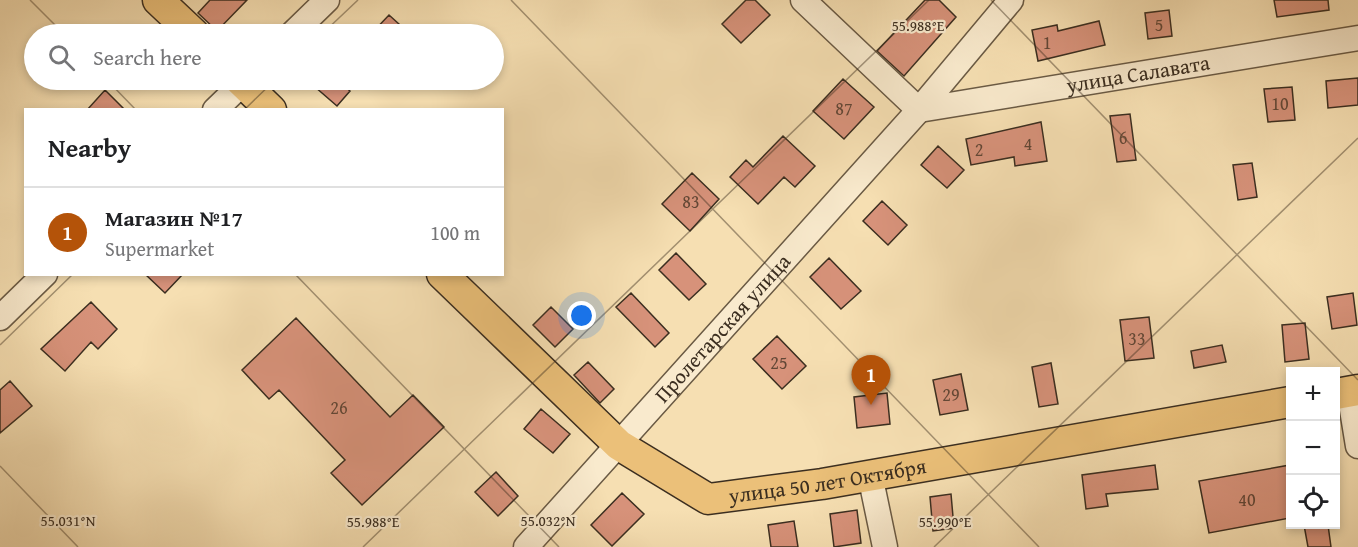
<!DOCTYPE html>
<html lang="en">
<head>
<meta charset="utf-8">
<style>
	:root { --surface:#fff; --page:#f6f6f6; --text:#202124; --muted:#757577; --line:#e0e0e0; --accent:#b45309 }
	body { margin:0; font-family:"Gentium Book Plus",serif; background:var(--page); color:var(--text) }
	.controls { position:absolute; right:18px; bottom:18px; display:grid; overflow:hidden; border-radius:0px; box-shadow:0 3px 9px #0003 }
	.controls button { width:54px; height:54px; display:grid; place-items:center; padding:0; border:0; border-bottom:2px solid var(--line); background:var(--surface); color:var(--text); font:30px sans-serif }
	.you { position:absolute; left:582px; top:316px; width:21px; height:21px; margin:-15px; border:4px solid #fff; border-radius:50%; background:#1a73e8; box-shadow:0 0 0 9px #1a73e833 }
	.badge { display:grid; place-items:center; width:39px; height:39px; border-radius:50%; background:var(--accent); color:#fff; font-size:20px; font-weight:700 }
	.pin { position:absolute; translate:-50% -50px; filter:drop-shadow(0 2px 3px #0008) }
	.pin::after { content:''; position:absolute; top:32px; width:21px; height:18px; background:inherit; clip-path:polygon(0 0,100% 0,50% 100%) }
	.list { margin:0; padding:0; list-style:none }
	h2 { display:flex; justify-content:space-between; align-items:center; height:78px; margin:0; padding:0 24px; font-size:26px }
	h2 small { font-size:20px; font-weight:400; color:var(--muted) }
	.list li { display:grid; grid-template-columns:39px 1fr auto; gap:18px; align-items:center; box-sizing:border-box; height:90px; padding:0 24px; border-top:2px solid var(--line) }
	.list b { display:block; font-size:22px; white-space:nowrap }
	.list p { margin:0; font-size:20px; white-space:nowrap; color:var(--muted) }
	.list em { font-size:20px; font-style:normal; color:var(--muted) }
	.icon { flex:none; width:33px; height:33px; fill:none; stroke:currentColor; stroke-width:2; stroke-linecap:round; stroke-linejoin:round }
	.map { position:relative; flex:none; width:1358px; height:547px; overflow:hidden }
	.search { position:absolute; background:var(--surface); box-shadow:0 3px 9px #0003; left:24px; top:24px; width:480px; height:66px; display:flex; align-items:center; gap:15px; box-sizing:border-box; padding:0 21px; border-radius:33px; color:var(--muted); font-size:22px }
	.panel { position:absolute; background:var(--surface); box-shadow:0 3px 9px #0003; left:24px; top:108px; width:480px; height:168px; border-radius:0px }
	.map>svg:first-child { display:block }
	.building { fill:#d7927a; stroke:#3b2e20; stroke-width:1.5 }
	.lines { fill:none; stroke-linecap:round; stroke-linejoin:round }
	.minor-casing { stroke:#6a5a44; stroke-width:27 }
	.major-casing { stroke:#3b2e20; stroke-width:33 }
	.minor { stroke:#f9eacd; stroke-width:24 }
	.major { stroke:#ebc079; stroke-width:30 }
	.ticks { fill:none; stroke:#3b2e20; stroke-width:1.5; stroke-opacity:0.45 }
	.labels { text-anchor:middle; stroke-width:4.5; stroke-linejoin:round; paint-order:stroke }
	.number-label { font-size:18px; fill:#624736 }
	.street-label { font-size:21px; fill:#3b2e20; stroke:#f9eacd }
	.ticks-label { font-size:15px; text-anchor:middle; fill:#3b2e20; stroke:#f9eacd; stroke-width:4.5; stroke-linejoin:round; paint-order:stroke }
</style>
</head>
<body>
<div class="map">
<svg width="1358" height="547" viewBox="0 0 1358 547">
	<rect width="100%" height="100%" fill="#f6dfb2"/>
	<filter id="stains"><feTurbulence type="fractalNoise" baseFrequency=".00333" numOctaves="4"/><feColorMatrix values="0 0 0 0 .2 0 0 0 0 .09 0 0 0 0 .02 0 0 0 .5 -.17"/></filter>
	<radialGradient id="worn" r=".72"><stop offset=".6" stop-color="#630" stop-opacity="0"/><stop offset="1" stop-color="#630" stop-opacity=".3"/></radialGradient>
	<path class="building" d="M210,0H247L217,31L198,13Z
		M746,0H755L770,15L741,43L722,24Z
		M925,0H939L956,17L904,76L877,51Z
		M1274,0H1328L1329,10L1277,17Z
		M1169,10L1172,36L1148,39L1145,13Z
		M389,15L410,34H371Z
		M1099,21L1105,45L1038,61L1032,30L1057,25L1058,31Z
		M1358,78V105L1328,108L1326,81Z
		M843,79L874,107L844,139L813,111Z
		M307,80H337L350,91L337,106Z
		M1292,87L1295,120L1268,122L1264,89Z
		M105,90L125,110H87Z
		M1130,114L1136,160L1117,162L1110,116Z
		M1041,122L1047,161L1015,166L1014,157L971,165L966,139Z
		M783,136L815,166L795,187L784,177L758,204L730,177L746,160L753,167Z
		M938,146L964,170L947,188L921,165Z
		M1252,163L1257,197L1238,200L1233,165Z
		M692,173L719,199L690,231L662,204Z
		M882,201L907,225L888,245L863,221Z
		M676,253L706,284L689,300L659,270Z
		M829,258L861,291L841,309L810,277Z
		M145,274H183L165,293Z
		M631,293L669,333L655,347L616,307Z
		M1353,293L1357,325L1332,329L1327,297Z
		M91,302L117,329L98,349L91,342L65,371L41,349Z
		M551,307L573,329L555,347L533,325Z
		M1149,317L1154,358L1125,361L1120,320Z
		M296,318L390,417L413,395L444,427L362,505L331,473L345,460L279,390L269,399L242,370Z
		M1305,323L1309,359L1285,362L1282,325Z
		M777,336L806,366L782,389L753,359Z
		M1222,345L1226,362L1194,368L1191,351Z
		M588,362L614,389L600,403L574,375Z
		M1051,363L1058,404L1039,407L1032,367Z
		M961,374L968,410L940,415L933,380Z
		M10,381L32,406L0,433V390Z
		M887,393L890,424L857,428L854,397Z
		M541,409L570,434L553,453L524,429Z
		M1155,465L1158,489L1106,494L1108,506L1086,509L1082,475Z
		M1290,465V518L1209,533L1199,481Z
		M496,472L518,496L498,516L475,492Z
		M622,493L644,514L612,546L591,525Z
		M951,494L954,528L933,531L930,497Z
		M857,510L861,543L834,547L830,514Z
		M794,521L798,547H771L768,525Z
		M1304,525H1328L1331,547H1308Z"/>
	<g class="lines">
		<g class="minor-casing">
			<g id="minor">
				<path d="M803,0L919,110"/>
				<path d="M292,34L327,0"/>
				<path d="M215,110L246,80"/>
				<path id="s1" d="M919,110L1358,38"/>
				<path d="M0,318L45,274"/>
				<path d="M1349,391L1358,446"/>
				<path d="M870,475L885,547"/>
				<path id="s2" d="M526,547L919,110L1011,0"/>
			</g>
		</g>
		<g class="major-casing">
			<g id="major">
				<path d="M158,0L194,34"/>
				<path d="M240,80L271,110"/>
				<path id="s3" d="M442,274L619,445L708,499L822,484L1290,402"/>
				<path d="M1336,394L1358,390"/>
			</g>
		</g>
		<use href="#minor" class="minor"/>
		<use href="#major" class="major"/>
	</g>
	<path class="ticks" d="M30,0L64,34M511,0L1039,547M991,0L1358,380M322,34L358,0M107,80L136,110M244,110L275,80M295,274L559,547M0,345L73,274M0,466L78,547M363,547L929,0M934,547L1358,138"/>
	<g class="labels">
		<g class="number-label">
			<text x="1159" y="31">5</text>
			<text x="1047" y="49">1</text>
			<text x="1280" y="110">10</text>
			<text x="844" y="115">87</text>
			<text x="1123" y="144">6</text>
			<text x="1028" y="150">4</text>
			<text x="979" y="156">2</text>
			<text x="691" y="208">83</text>
			<text x="1137" y="345">33</text>
			<text x="779" y="369">25</text>
			<text x="951" y="401">29</text>
			<text x="339" y="414">26</text>
			<text x="1247" y="506">40</text>
		</g>
		<g class="street-label">
			<text dy="7" stroke="none"><textPath href="#s1" startOffset="222">улица Салавата</textPath></text>
			<text dy="7" stroke="none"><textPath href="#s2" startOffset="294">Пролетарская улица</textPath></text>
			<text dy="7" stroke="none"><textPath href="#s3" startOffset="471">улица 50 лет Октября</textPath></text>
		</g>
	</g>
	<g class="ticks-label">
		<text x="918" y="31">55.988°E</text>
		<text x="68" y="526">55.031°N</text>
		<text x="548" y="526">55.032°N</text>
		<text x="373" y="527">55.988°E</text>
		<text x="945" y="527">55.990°E</text>
	</g>
	<rect width="100%" height="100%" filter="url(#stains)"/>
	<rect width="100%" height="100%" fill="url(#worn)"/>
</svg>
<div class="controls">
<button>+</button>
<button>−</button>
<button><svg class="icon" aria-label="locate" viewBox="0 0 24 24"><circle cx="12" cy="12" r="6"/><path d="M12 2v4M12 18v4M2 12h4M18 12h4"/></svg></button>
</div>
<div class="you"></div>
<div class="pin badge" style="left:871px;top:405px">1</div>
<div class="search"><svg class="icon" aria-label="search" viewBox="0 0 24 24"><circle cx="10" cy="10" r="6"/><path d="M15 15l6 6"/></svg>Search here</div>
<section class="panel">
<h2>Nearby<small></small></h2>
<ul class="list">
<li><span class="badge">1</span><div><b>Магазин №17</b><p>Supermarket</p></div><em>100 m</em></li>
</ul>
</section>
</div>
</body>
</html>
